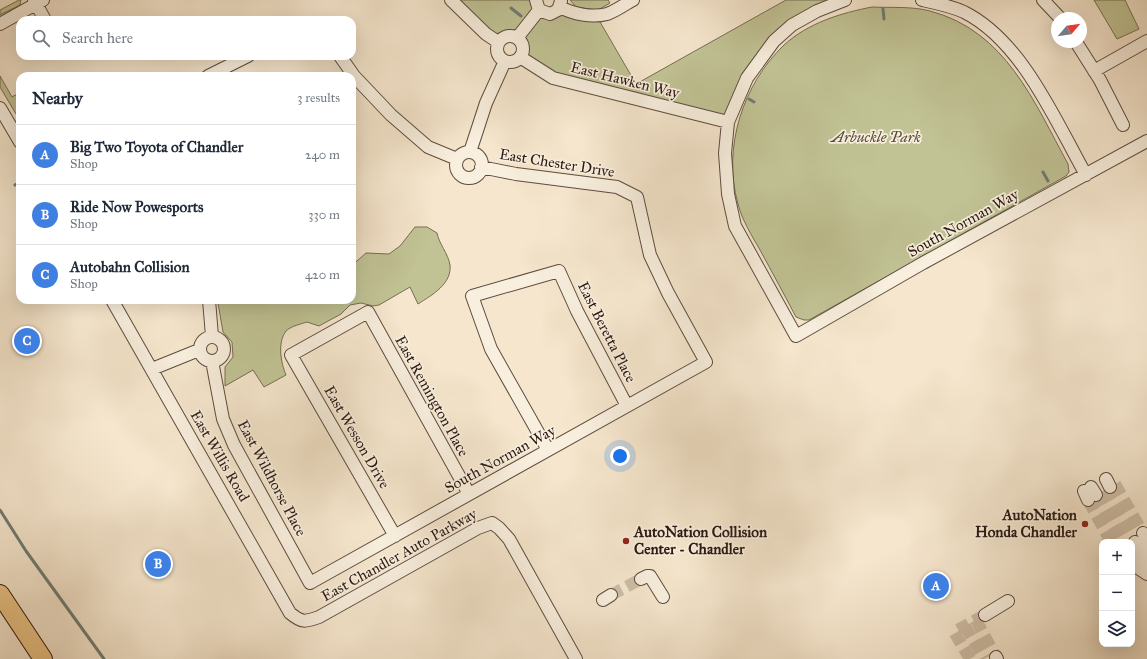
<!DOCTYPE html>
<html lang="en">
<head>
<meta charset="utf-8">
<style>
	:root { --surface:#fff; --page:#f2f2f3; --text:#1f2937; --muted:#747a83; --line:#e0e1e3; --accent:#8f2418 }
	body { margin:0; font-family:"IM FELL Great Primer",serif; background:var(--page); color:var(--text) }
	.controls { position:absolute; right:12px; bottom:12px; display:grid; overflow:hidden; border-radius:8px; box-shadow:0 4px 16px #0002 }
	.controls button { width:36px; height:36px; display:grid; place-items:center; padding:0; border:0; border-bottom:1px solid var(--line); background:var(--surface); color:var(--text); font:20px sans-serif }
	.compass { position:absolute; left:1051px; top:12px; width:36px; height:36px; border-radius:50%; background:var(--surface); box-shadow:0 4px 16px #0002; rotate:61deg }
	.you { position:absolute; left:620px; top:456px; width:14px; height:14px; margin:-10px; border:3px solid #fff; border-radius:50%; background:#1a73e8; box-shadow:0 0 0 6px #1a73e833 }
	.badge { display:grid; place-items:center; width:26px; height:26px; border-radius:50%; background:var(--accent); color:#fff; font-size:13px; font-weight:700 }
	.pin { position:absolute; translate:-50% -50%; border:2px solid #fff; box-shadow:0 1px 4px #0006 }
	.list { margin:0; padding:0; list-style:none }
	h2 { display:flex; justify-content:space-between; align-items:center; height:52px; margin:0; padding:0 16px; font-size:17px }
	h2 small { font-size:13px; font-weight:400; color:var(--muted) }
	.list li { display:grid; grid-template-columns:26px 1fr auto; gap:12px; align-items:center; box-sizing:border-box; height:60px; padding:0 16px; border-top:1px solid var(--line) }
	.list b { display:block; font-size:15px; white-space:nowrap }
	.list p { margin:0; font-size:13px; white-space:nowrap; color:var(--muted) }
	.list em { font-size:13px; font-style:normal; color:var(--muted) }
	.icon { flex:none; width:22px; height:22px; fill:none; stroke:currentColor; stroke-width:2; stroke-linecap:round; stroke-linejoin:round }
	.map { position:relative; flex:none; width:1147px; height:659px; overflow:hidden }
	.search { position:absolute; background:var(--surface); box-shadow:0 4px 16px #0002; left:16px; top:16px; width:340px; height:44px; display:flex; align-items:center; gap:10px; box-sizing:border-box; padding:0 14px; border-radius:12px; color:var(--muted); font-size:15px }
	.panel { position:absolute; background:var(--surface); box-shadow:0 4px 16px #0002; left:16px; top:72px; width:340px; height:232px; border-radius:12px }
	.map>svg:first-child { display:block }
	.green { fill:#c1c395; stroke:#766e53 }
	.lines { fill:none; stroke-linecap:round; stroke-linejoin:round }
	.stream { stroke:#6f7c75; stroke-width:3 }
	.minor-tunnel { stroke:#cdbda7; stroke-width:12; stroke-dasharray:12 6; stroke-linecap:butt }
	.minor-casing { stroke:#5e4c40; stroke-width:14 }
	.highway-casing { stroke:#2b1811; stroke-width:20 }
	.minor { stroke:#f8efde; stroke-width:12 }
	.highway { stroke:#eac386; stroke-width:18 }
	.poi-dot { fill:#8f2418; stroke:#f8efde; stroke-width:1.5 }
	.labels { text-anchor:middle; stroke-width:3.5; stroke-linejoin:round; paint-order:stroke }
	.street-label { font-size:15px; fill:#2b1811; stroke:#f8efde }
	.park-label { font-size:15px; font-style:italic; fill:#584b39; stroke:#f8efde }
	.poi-label { font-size:15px; font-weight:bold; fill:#2b1811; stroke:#f8efde; text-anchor:end }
</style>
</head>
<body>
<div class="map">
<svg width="1147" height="659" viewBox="0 0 1147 659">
	<rect width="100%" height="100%" fill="#f5e6cd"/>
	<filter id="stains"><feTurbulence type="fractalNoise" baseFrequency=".005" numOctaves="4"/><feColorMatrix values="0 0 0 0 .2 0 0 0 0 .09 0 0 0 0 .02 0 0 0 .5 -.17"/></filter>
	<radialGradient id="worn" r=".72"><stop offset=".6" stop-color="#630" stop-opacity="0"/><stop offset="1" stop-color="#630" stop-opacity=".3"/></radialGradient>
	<path class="green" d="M19,0H21L20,5L0,15V10Z
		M451,0H536L537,7L596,15L636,84L786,0H845L774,41L728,122L553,78L522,53L523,49L520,41L509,36L501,39Z
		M570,0H608L610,3L598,10L576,7Z
		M1094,0H1125L1139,29L1117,39Z
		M872,7C891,8 911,6 930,11C1006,31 1034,102 1068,164L1069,172L1066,176L809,320H804L796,317C784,294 772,272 760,250C752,236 742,220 738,204C722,148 743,84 784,45C808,23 841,13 872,7Z
		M0,76L12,97L17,94L20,100V112L16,114L0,87Z
		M415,227H427L437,233C439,244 448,253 450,265C452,284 432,295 418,304L410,287L379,305L373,306L361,303L350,305L341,314L319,326L307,322C301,324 291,326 286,331C277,343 281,363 286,375L264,387L253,370L225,386V367L233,357L232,342L223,332L218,303L230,300H352V263L357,261L366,253L389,254L400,246Z"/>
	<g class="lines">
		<path class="stream" d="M511,8L521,16
			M883,9L884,19
			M749,99L754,102
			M1043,172L1048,181
			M15,185L20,183
			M0,510L26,551L104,659"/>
		<path class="minor-tunnel" d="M1115,484L1143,533
			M1105,490L1135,542
			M1096,495L1122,542
			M1088,500L1111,542
			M611,595L641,579
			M976,620L996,657
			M965,626L984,659
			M970,659L954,632L985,615"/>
		<g class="minor-casing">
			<path id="minor" d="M34,0L45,20
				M451,0L486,34L498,42
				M536,0L539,10L550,14L558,10L561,1
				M845,0L817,11L792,25L774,41L747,78L728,122L725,153L728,194L735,226L796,336L923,263L1147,141
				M922,0C936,3 951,6 964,12C1022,41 1055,120 1086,175
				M1043,0L1060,18
				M560,7C573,14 592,18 607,14C616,11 625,4 633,0
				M0,24L43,0
				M497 49a13 13 0 1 1 26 0a13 13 0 1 1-26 0Z
				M517,38L539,10
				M1076,42L1100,80L1123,125
				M340,56L354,76L391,115L428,147L457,159
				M520,57L553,78L728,122
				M1094,71L1147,41
				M208,76L248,56
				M0,108L20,142
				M470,152L486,103L505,61
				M456 165a13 13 0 1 1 26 0a13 13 0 1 1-26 0Z
				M112,300L290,613C302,623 305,622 319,617L478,528L492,523L499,528L509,539L576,659
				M209,300L212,336
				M200 349a12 12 0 1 1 24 0a12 12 0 1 1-24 0Z
				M212,361L223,419L234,445L310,583L706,362L668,293L650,255L637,197L617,187L516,174L481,167
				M152,369L194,352L200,351
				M548,450L491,349L472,296L559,271L577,311L627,406
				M1106,479L1110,487
				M1091,487L1096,495
				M1084,491L1088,500
				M1143,533L1147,539
				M395,536L291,355L368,312L469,494
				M1135,542L1147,551
				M1132,553L1147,562
				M1132,564L1147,574
				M641,579L647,576H650L663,597
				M603,600L611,595
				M985,615L1008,601
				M996,657L997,659"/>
		</g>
		<g class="highway-casing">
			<path id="highway" d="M0,594L43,659"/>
		</g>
		<use href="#minor" class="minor"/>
		<use href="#highway" class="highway"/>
	</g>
	<g class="poi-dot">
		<circle cx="1085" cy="524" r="4"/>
		<circle cx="626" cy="541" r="4"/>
	</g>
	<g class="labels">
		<g class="street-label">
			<text transform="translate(625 80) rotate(14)" y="5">East Hawken Way</text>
			<text transform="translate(557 163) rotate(9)" y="5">East Chester Drive</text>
			<text transform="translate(963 223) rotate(-29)" y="5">South Norman Way</text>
			<text transform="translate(607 332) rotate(63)" y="5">East Beretta Place</text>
			<text transform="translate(432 396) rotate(61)" y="5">East Remington Place</text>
			<text transform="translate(357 437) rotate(60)" y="5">East Wesson Drive</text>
			<text transform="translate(220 456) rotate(60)" y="5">East Willis Road</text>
			<text transform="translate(500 459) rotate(-29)" y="5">South Norman Way</text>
			<text transform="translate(272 478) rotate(62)" y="5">East Wildhorse Place</text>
			<text transform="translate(399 555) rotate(-29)" y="5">East Chandler Auto Parkway</text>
		</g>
		<g class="park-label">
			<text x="876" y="142">Arbuckle Park</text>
		</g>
		<g class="poi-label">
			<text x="1077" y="520">AutoNation<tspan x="1077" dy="17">Honda Chandler</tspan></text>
			<text x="634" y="537" text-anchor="start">AutoNation Collision<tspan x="634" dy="17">Center - Chandler</tspan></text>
		</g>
	</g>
	<rect width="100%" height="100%" filter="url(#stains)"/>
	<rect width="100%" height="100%" fill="url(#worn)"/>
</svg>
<div class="controls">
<button>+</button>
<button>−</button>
<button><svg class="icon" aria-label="layers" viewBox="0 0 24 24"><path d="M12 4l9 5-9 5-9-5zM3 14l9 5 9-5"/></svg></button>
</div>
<svg class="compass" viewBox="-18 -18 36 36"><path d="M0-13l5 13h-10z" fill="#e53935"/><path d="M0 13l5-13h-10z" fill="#747a83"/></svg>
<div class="you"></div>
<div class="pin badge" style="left:936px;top:586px;background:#3f7fe0">A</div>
<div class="pin badge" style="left:158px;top:564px;background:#3f7fe0">B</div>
<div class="pin badge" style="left:27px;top:341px;background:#3f7fe0">C</div>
<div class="search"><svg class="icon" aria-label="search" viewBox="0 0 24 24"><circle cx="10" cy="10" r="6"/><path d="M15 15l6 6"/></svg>Search here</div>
<section class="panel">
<h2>Nearby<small>3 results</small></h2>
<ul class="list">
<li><span class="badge" style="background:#3f7fe0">A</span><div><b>Big Two Toyota of Chandler</b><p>Shop</p></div><em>240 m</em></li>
<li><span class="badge" style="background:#3f7fe0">B</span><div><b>Ride Now Powesports</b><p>Shop</p></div><em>330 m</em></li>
<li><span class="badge" style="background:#3f7fe0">C</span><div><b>Autobahn Collision</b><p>Shop</p></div><em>420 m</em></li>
</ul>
</section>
</div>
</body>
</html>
